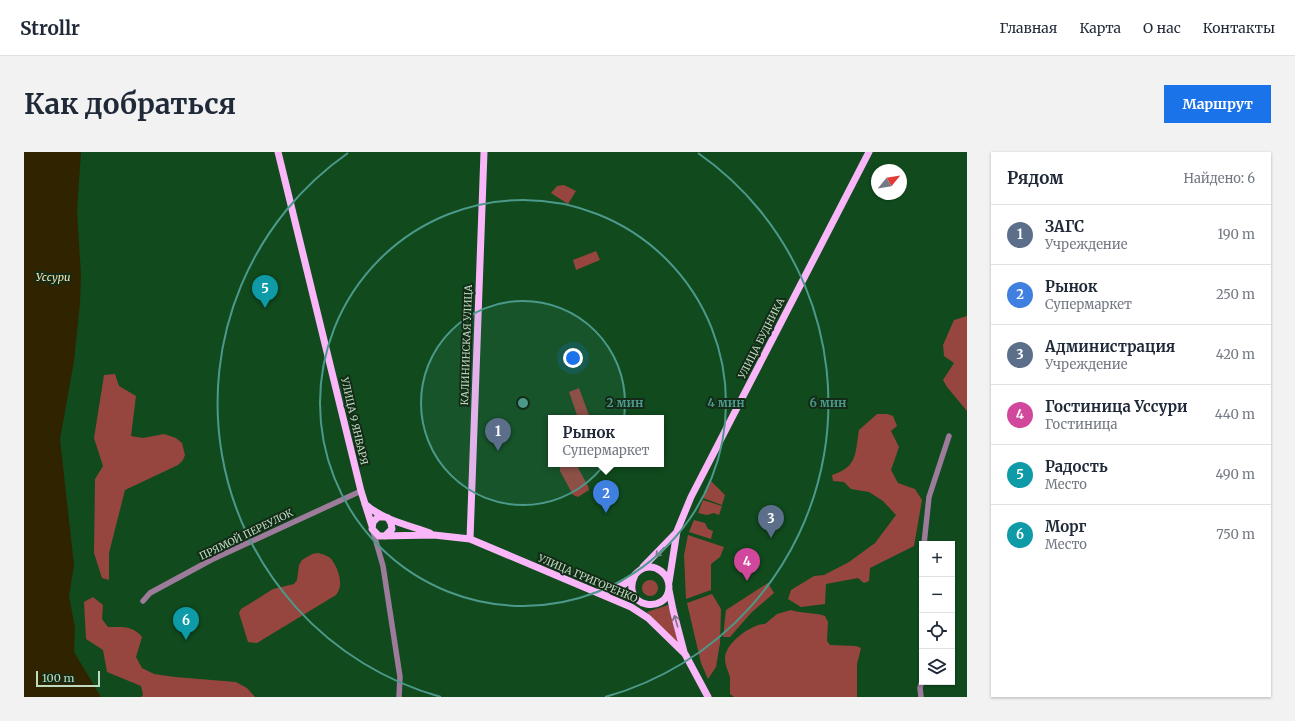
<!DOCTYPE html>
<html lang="ru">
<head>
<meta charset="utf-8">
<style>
	:root { --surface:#fff; --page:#f2f2f3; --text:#1f2937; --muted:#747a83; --line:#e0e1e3; --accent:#1a73e8 }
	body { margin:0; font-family:Merriweather,serif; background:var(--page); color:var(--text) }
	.controls { position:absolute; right:12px; bottom:12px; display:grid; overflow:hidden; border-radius:0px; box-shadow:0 1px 3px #0004 }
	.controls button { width:36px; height:36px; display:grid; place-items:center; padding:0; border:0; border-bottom:1px solid var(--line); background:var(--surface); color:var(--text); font:20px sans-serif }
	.compass { position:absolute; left:847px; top:12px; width:36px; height:36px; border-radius:50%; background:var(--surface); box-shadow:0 1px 3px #0004; rotate:60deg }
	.scale { position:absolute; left:12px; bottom:10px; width:64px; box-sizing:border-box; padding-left:4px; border:2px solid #bedbc0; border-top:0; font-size:11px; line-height:14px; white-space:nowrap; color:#bedbc0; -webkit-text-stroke:3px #132b17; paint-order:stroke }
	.you { position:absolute; left:549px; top:206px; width:14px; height:14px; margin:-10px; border:3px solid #fff; border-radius:50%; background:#1a73e8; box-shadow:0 0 0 6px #1a73e833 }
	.badge { display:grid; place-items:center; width:26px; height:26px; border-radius:50%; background:var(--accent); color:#fff; font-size:13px; font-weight:700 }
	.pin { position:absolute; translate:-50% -33px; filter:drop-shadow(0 1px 2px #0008) }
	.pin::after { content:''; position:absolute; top:21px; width:14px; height:12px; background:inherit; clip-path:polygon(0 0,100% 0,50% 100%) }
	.popup { position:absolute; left:524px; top:263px; width:116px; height:52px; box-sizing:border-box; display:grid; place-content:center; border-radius:0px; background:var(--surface); filter:drop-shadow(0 1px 3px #0005); font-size:13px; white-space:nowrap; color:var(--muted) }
	.popup b { font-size:15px; color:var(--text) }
	.popup::after { content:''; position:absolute; left:50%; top:100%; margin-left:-8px; border:8px solid transparent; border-top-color:var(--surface) }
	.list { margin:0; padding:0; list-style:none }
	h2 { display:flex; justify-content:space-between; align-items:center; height:52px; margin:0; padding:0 16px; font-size:17px }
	h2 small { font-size:13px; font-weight:400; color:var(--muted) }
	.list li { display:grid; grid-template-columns:26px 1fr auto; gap:12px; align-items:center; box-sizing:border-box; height:60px; padding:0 16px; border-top:1px solid var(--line) }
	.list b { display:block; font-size:15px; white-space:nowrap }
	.list p { margin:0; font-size:13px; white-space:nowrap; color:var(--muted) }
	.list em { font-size:13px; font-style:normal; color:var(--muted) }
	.icon { flex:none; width:22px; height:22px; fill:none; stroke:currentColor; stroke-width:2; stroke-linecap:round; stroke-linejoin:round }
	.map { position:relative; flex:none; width:943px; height:545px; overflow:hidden; border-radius:0px }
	header { display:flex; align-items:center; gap:24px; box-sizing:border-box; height:56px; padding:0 20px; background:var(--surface); border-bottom:1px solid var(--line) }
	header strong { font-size:19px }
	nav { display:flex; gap:22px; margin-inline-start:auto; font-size:14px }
	.intro { display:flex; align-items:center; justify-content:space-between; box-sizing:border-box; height:96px; padding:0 24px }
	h1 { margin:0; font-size:28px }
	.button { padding:10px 18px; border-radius:0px; background:var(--accent); color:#fff; font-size:14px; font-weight:700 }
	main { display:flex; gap:24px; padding:0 24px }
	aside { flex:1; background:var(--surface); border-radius:0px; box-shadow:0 1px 3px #0004 }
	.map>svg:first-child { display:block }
	.green { fill:#96463e }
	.water { fill:#302300 }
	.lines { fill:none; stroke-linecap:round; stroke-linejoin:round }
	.minor { stroke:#9c7b9b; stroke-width:5.5 }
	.major { stroke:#f9b6f8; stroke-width:7 }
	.oneway { stroke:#867088 }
	.ring { fill:none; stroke:#4c998b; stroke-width:2 }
	.labels { text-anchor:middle; stroke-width:4; stroke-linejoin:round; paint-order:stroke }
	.street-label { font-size:10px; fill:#bedbc0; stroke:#132b17 }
	.water-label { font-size:11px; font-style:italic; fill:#f6e1b2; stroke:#132b17 }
	.centre { fill:#4c998b; stroke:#132b17; stroke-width:2 }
	.ring-label { font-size:12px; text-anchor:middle; font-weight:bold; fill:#4c998b; stroke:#132b17; stroke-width:4; stroke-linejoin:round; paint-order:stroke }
</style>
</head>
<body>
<header>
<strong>Strollr</strong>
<nav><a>Главная</a><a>Карта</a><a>О нас</a><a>Контакты</a></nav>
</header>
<div class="intro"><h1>Как добраться</h1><a class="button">Маршрут</a></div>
<main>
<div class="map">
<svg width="943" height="545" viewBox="0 0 943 545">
	<rect width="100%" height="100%" fill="#104a1d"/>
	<path class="green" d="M540,33L552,39L544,52L527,41L533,34Z
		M572,99L576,108L552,118L549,108Z
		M943,164V259L923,235L919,228L930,211L920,204L919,193L930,168Z
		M91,222L95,234L112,244L107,284L119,286L140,282L152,286L158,291L161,303L159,308L154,313L101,338L85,401V428L78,426L70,401L71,327L79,314L70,286L80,223Z
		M555,236L566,266H554L545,240Z
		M853,262H863L869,264L873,274L867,279L875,295L867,318L874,331L891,337L898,348L890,394L846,416L845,429L840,431L834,426L802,432L801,452L777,455L764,447L767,438L790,424L800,423L825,410L851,391L872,363L859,349L845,340L827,337L820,330L809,329L808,323C834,315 831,301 835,278Z
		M541,312H552L564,334L565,338L554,345L549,343L536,319V315Z
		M687,329L701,343L698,353L679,346Z
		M679,348L698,354L695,363L690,361L683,363L674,361Z
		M670,368L681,371L684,377L689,379L687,387L665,380Z
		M664,383L700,395L696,405L687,412V438L662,447L660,403Z
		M294,401C299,402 305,404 308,408C315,418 320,434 312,443L233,491L224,490L215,461L217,457L249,437L270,432L273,428L275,413L278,408L288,402Z
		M618 436a8 8 0 1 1 16 0a8 8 0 1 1-16 0Z
		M744,431L750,441L727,461L706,485H699L702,458Z
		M688,442L697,457L696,491L692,515L684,527L677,511L663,451Z
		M69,445L79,453L78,467L84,475C97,475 109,473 118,485L112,505L118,516L130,522L151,525L212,530L223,536L231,545H117L119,543L117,534L83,520L79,498L62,487L60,450Z
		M644,453L655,493L623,460Z
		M767,458C778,462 790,460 801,464L804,470L803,489L806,493L832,494L837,496L833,512V545H710L706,542C706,537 706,531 706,526C705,520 701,514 701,507C700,492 727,472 741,472L753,462Z"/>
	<path class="water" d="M0,0H57L53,59L57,123L56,151L50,209L36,287L50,413L45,444L51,476L50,500L77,545H0Z"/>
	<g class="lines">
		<path class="minor" d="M349,379L359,414L376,525L375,545
			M900,392L905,345L925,284
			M119,449L126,441L187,408L337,339
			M897,545L896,536L898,529"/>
		<path class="major" d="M254,0L337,339L348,374
			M341,352C359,368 384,373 406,381
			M361,365H354L349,370L348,377L355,384L410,383L446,387L607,455L624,466L661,502L684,545
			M361,384L368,377L367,371L364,366
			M446,387L460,0
			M619,415L652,381
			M645,430L653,379L667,345L845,0
			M645,438L649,458L660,500
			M575,440C586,440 598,435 606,428C610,424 614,418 620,416C632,412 645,422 645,435C644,464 595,455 611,423"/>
	</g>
	<defs><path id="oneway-shaft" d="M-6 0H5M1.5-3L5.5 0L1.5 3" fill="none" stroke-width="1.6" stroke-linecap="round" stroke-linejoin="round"/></defs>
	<g class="oneway">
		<use href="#oneway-shaft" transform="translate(636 400) rotate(133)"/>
		<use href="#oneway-shaft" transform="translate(652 469) rotate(-106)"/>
	</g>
	<circle cx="499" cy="251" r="102" fill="#4c998b" fill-opacity=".12"/>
	<g class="ring">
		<circle cx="499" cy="251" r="102"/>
		<circle cx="499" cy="251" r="203"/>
		<path d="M417 545A305 305 0 0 1 324 1M674 1A305 305 0 0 1 581 545"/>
	</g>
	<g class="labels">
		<g class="street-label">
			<text transform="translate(737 186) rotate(-63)" y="4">УЛИЦА БУДНИКА</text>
			<text transform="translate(442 193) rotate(-88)" y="4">КАЛИНИНСКАЯ УЛИЦА</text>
			<text transform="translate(331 269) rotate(77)" y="4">УЛИЦА 9 ЯНВАРЯ</text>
			<text transform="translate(222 382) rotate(-26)" y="4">ПРЯМОЙ ПЕРЕУЛОК</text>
			<text transform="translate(564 426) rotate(23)" y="4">УЛИЦА ГРИГОРЕНКО</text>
		</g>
		<g class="water-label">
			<text x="29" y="129">Уссури</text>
		</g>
	</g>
	<circle cx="499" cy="251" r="6" class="centre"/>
	<g class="ring-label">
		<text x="601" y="255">2 мин</text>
		<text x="702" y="255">4 мин</text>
		<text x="804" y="255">6 мин</text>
	</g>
</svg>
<div class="controls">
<button>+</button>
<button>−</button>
<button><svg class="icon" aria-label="locate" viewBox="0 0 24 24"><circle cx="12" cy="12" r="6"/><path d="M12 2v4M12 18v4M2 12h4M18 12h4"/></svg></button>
<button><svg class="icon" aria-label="layers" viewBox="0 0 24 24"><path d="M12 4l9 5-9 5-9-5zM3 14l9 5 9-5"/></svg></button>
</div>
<svg class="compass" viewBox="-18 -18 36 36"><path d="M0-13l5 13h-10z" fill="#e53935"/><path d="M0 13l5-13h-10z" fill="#747a83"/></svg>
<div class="scale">100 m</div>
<div class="you"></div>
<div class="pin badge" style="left:474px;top:299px;background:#5c6f8a">1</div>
<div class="pin badge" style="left:582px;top:361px;background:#3f7fe0">2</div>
<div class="popup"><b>Рынок</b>Супермаркет</div>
<div class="pin badge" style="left:747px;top:386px;background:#5c6f8a">3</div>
<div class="pin badge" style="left:723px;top:429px;background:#d1479c">4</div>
<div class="pin badge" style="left:241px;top:156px;background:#0f9aa8">5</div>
<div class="pin badge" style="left:162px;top:488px;background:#0f9aa8">6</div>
</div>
<aside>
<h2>Рядом<small>Найдено: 6</small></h2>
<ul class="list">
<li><span class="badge" style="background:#5c6f8a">1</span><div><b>ЗАГС</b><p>Учреждение</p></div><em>190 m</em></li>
<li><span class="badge" style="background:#3f7fe0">2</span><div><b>Рынок</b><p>Супермаркет</p></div><em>250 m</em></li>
<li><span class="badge" style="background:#5c6f8a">3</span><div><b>Администрация</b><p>Учреждение</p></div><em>420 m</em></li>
<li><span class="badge" style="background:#d1479c">4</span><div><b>Гостиница Уссури</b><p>Гостиница</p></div><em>440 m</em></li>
<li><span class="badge" style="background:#0f9aa8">5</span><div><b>Радость</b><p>Место</p></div><em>490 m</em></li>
<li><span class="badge" style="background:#0f9aa8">6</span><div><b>Морг</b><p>Место</p></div><em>750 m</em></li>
</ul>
</aside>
</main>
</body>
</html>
